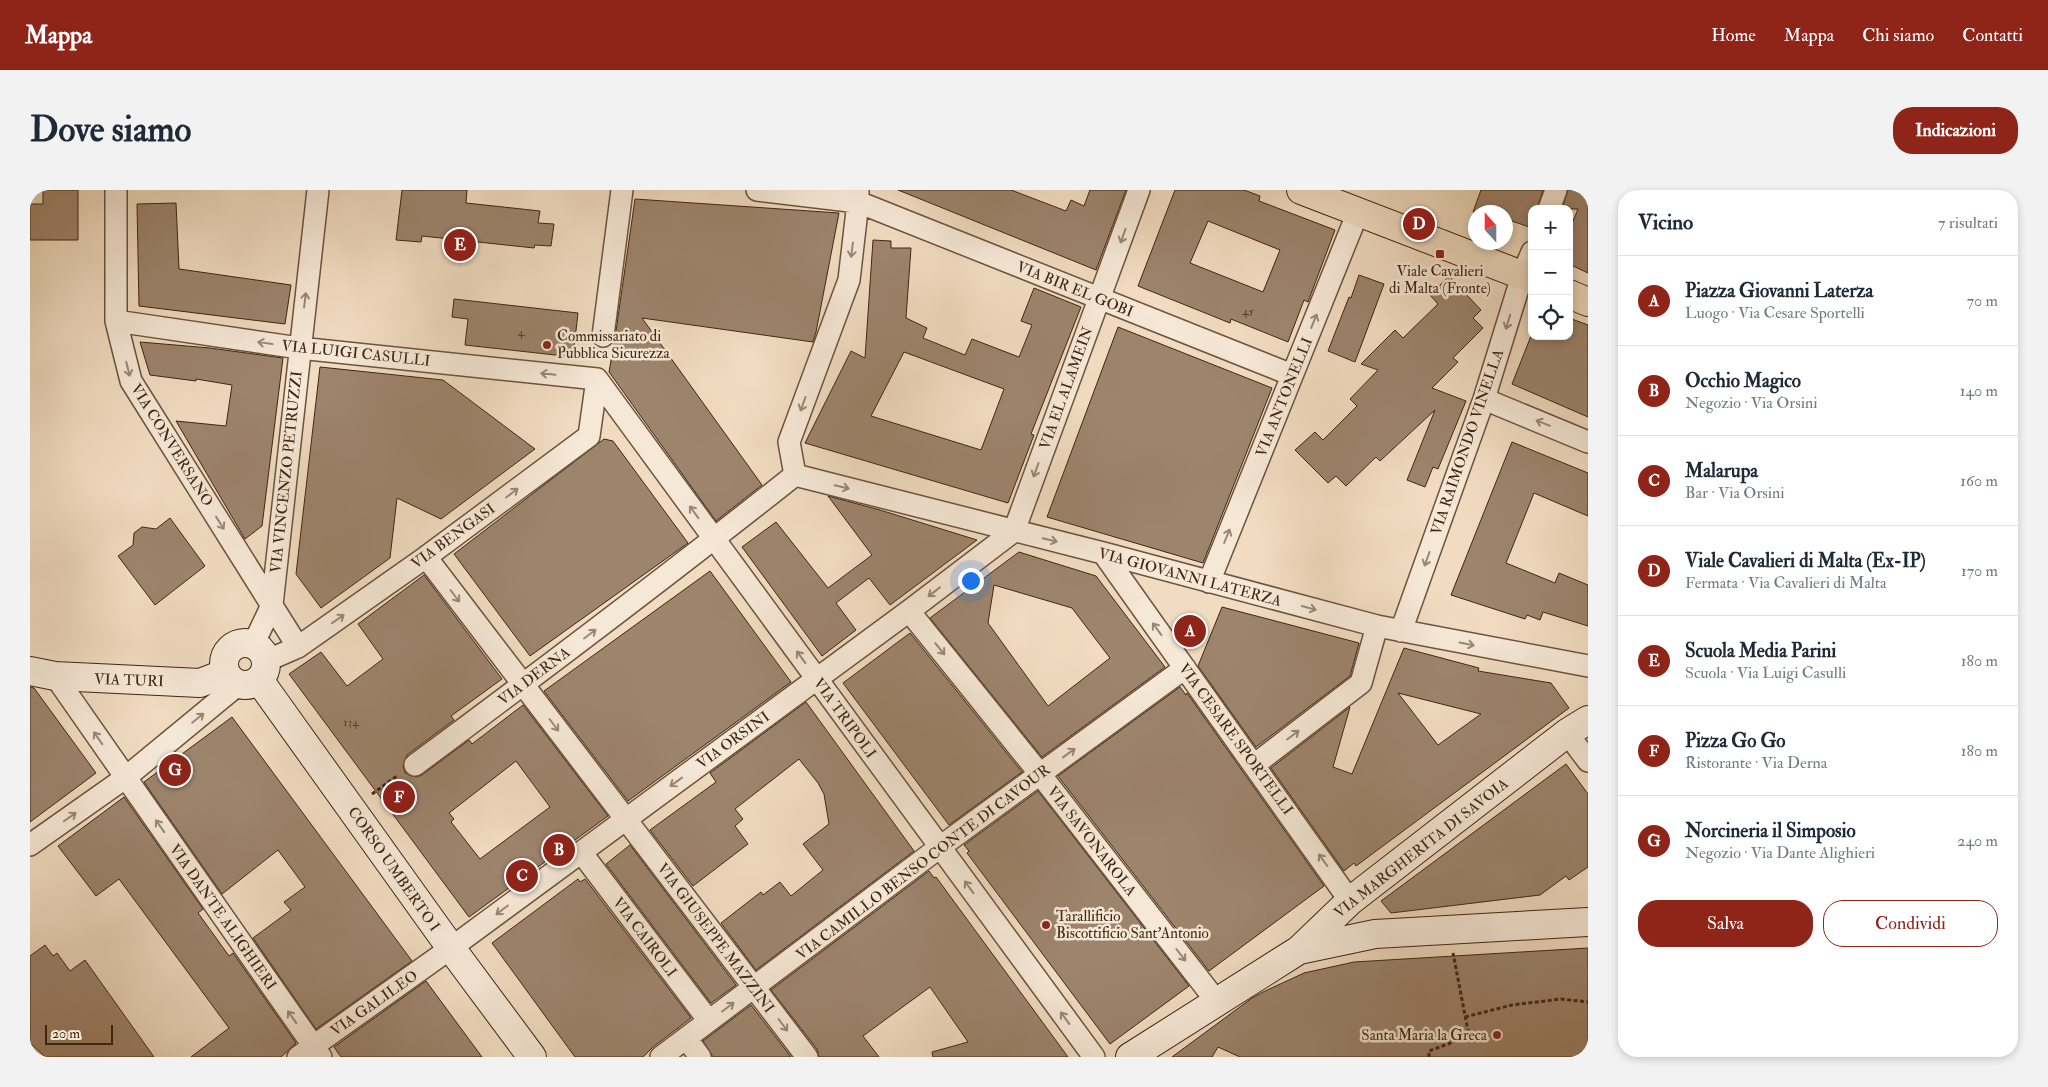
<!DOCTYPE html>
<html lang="it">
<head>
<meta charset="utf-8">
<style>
	:root { --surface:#fff; --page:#f2f2f3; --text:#1f2937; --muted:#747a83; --line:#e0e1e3; --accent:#8f2418 }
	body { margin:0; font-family:"IM FELL Double Pica",serif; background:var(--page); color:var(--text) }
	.controls { position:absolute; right:15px; top:15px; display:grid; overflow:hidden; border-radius:10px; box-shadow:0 2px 8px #0003 }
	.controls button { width:45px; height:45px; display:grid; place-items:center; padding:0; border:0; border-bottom:1px solid var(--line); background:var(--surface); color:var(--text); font:25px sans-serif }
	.compass { position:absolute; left:1438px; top:15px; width:45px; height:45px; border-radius:50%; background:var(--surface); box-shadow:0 2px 8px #0003; rotate:339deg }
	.scale { position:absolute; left:15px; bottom:12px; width:68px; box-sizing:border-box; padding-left:5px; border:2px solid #412513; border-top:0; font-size:14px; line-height:18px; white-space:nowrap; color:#412513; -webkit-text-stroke:4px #f6e8d7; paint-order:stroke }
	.you { position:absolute; left:940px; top:390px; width:18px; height:18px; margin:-12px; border:4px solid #fff; border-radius:50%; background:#1a73e8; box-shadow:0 0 0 8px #1a73e833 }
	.badge { display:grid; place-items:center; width:32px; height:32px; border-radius:50%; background:var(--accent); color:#fff; font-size:16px; font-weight:700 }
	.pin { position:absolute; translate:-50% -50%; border:2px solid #fff; box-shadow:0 1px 5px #0006 }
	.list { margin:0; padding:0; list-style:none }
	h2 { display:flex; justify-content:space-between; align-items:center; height:65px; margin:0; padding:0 20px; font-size:21px }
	h2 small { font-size:16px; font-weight:400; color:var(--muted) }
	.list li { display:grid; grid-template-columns:32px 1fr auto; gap:15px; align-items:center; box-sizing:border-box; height:90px; padding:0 20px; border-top:1px solid var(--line) }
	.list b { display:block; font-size:19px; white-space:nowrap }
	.list p { margin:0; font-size:16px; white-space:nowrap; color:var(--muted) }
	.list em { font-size:16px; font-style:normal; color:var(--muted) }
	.actions { display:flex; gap:10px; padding:15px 20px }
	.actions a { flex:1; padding:11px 0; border:1px solid var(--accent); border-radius:20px; text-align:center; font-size:18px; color:var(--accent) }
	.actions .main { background:var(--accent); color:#fff }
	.icon { flex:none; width:28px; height:28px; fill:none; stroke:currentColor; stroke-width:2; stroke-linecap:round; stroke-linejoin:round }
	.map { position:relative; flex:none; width:1558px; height:867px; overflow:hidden; border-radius:20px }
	header { display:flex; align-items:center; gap:30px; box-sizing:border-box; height:70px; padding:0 25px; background:var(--accent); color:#fff }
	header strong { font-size:24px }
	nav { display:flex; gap:28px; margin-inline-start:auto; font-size:18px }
	.intro { display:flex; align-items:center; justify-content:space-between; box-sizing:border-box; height:120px; padding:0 30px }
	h1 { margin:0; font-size:35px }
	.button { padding:12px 22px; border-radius:20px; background:var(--accent); color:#fff; font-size:18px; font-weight:700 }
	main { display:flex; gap:30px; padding:0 30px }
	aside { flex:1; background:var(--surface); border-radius:20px; box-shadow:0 2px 8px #0003 }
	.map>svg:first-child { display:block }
	.building { fill:#9d846d; stroke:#412513; fill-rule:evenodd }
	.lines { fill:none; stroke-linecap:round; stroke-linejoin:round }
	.street-casing { stroke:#6d533e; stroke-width:24 }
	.secondary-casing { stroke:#412513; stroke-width:30 }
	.primary-casing { stroke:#412513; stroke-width:30 }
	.path { stroke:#412513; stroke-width:3; stroke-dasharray:4 2.5; stroke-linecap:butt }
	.street { stroke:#f6e8d7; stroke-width:21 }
	.secondary { stroke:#f6e8d7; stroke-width:28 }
	.primary { stroke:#f1dcc1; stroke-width:28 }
	.oneway { stroke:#9c8675 }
	.poi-dot { fill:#8f2418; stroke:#f6e8d7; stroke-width:2 }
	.labels { text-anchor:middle; stroke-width:5; stroke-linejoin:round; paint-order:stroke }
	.number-label { font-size:12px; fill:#583d2a }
	.poi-label { font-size:15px; fill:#412513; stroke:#f6e8d7; text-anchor:start }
	.street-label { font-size:15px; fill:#412513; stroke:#f6e8d7 }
</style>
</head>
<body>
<header>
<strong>Mappa</strong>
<nav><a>Home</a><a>Mappa</a><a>Chi siamo</a><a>Contatti</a></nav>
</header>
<div class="intro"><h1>Dove siamo</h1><a class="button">Indicazioni</a></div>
<main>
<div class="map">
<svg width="1558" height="867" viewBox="0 0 1558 867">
	<rect width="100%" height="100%" fill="#f1dcc1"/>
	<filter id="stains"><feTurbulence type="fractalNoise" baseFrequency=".004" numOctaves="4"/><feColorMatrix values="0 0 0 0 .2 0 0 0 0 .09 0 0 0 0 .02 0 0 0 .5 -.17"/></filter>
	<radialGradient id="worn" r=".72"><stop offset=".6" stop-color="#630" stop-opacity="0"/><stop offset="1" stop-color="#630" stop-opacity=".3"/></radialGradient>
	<path class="building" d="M13,0H48V50H0V14H13Z
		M372,0H437L436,13L510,21L508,33L524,34L521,56L505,55L504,58L392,46L391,52L366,50Z
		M868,0H981L1036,21L1041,10L1054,16L1060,0H1096L1066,80Z
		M1145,0H1214L1230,6L1229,11L1305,40L1278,112L1274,110L1258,152L1201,129L1200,133L1108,96ZM1178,31L1250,60L1233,102L1160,73Z
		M1451,0H1513L1507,19H1502V38L1482,31L1476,22H1443Z
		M1538,0H1558V83L1539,74V41L1548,19H1532Z
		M605,9L809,23L786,142L783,152L612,128L732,295L686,331L579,182L585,148Z
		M146,13L149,79L261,95L255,134L109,116L107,14Z
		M843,50L861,51V58H881L876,128L897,138L893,148L935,165L942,149L989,167L1002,135L991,131L1004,98L1051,117L1001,244L1004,245L978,313L775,253L821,161L835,168ZM874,162L974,199L951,260L841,226Z
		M1329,85L1354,94L1325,172L1298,161L1319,107L1321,108Z
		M1419,86L1451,120L1443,128L1453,138L1423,168L1428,172L1402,198L1436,211L1408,279L1403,277L1395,297L1377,290L1405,220L1350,271L1346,267L1316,296L1306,286L1298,293L1265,260L1285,242L1293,250L1327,216L1320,209L1348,180L1331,174L1365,140L1373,148L1408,114L1400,105Z
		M424,109L548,123L543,167L435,155L438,129L422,127Z
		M1539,128L1558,135V227L1482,194L1501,146H1539Z
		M1088,137L1242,198L1173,373L1017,327Z
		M110,152L180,158L253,168L232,336L215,349L146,231L196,236L202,195L166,189V191L120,185Z
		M290,177L413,190L505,259L411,329L367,308L360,368L291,418L266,384Z
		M574,249L583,251L658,353L500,466L424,364Z
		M1482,252L1558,283V326L1504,303L1476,373L1525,393L1529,383L1558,395V436L1513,422L1510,430L1497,425L1495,429L1421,405Z
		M798,306L850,320L947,350L860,415L839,388L806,413L826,440L792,466L712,357L746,332L798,398L842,365Z
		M140,328L175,376L125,415L88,366L103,355L104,343L112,337L126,339Z
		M989,362L1066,386L1135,477L1012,567L900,428ZM964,395L1042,418L1080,468L1018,516L958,433Z
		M680,381L761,492L598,611L514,501Z
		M394,385L472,489L421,526L424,530L377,565L373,576L375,583L386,587L392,585L439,550L442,554L493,515L578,626L439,727L259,484L291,462L317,496L353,469L328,434ZM486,571L520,617L450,669L421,632L424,629L419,623Z
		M1192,417L1329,453L1320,486L1226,557L1168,476Z
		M880,443L992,582L919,635L813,493Z
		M1374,458L1449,478L1448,481L1521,493L1539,518L1326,676L1324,673L1314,681L1241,578L1320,517L1303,577L1322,584ZM1368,503L1451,524L1408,555Z
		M0,497L4,498L66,583L0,632Z
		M1150,497L1156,505L1157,503L1294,696L1179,781L1028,586Z
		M776,512L884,661L726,780L691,733L731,702L733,705L750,692L761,706L793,680L773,654L799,634L794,604L788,593L769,569L705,619L713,629L705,636L718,654L663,696L620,640L686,592L680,583Z
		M202,527L382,771L286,839L223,748L261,720L254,712L275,697L248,660L192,704L114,592Z
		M1536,574L1558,604V677L1539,690L1536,686L1510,705L1361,723L1351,711Z
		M1008,601L1159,796L1080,854L937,663L939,661L934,655Z
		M94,607L173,719L168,723L199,766L203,763L266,853L251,867H161L199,838L89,689L66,706L28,656Z
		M600,655L706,795L681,813L576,674Z
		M899,681L904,688L906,687L1038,867H903L902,862L938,852L900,797L833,846L849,867H789L787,859L741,800Z
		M548,689L550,692L555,689L661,828L623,857L613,867H545L462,753Z
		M15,755L23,766L27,763L40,781L55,770L124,867H15L0,853V766Z
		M1558,758V867H1210L1188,857L1182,867H1142L1222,808L1233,802L1274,783L1324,772Z
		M396,791L452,867H311L304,857Z
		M721,815L761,867H683L673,851Z"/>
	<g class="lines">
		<g class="street-casing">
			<path id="street" d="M86,0V131L101,191L268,457
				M727,0L828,12L1262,185
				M1519,19L1526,0
				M86,131L269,158L567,189
				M573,146L592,0
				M567,189L1064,867
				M1454,209L1558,252
				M765,285L1073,363L1347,436L1558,476
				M765,285L759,252L819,90L828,12V0
				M1073,363L1320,711
				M396,367L777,867
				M1179,392L1328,22
				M879,421L1010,584L1187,812
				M1371,441L1454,209L1492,86L1502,62
				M223,455L242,415L288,0
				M236,471L268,457L396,367L559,246L567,189
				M25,486L291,867
				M1537,543L1558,571
				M385,575C513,480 640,384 765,285
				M1224,575L1331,493L1347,436
				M0,655L95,588L209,494
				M551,662L679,831
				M656,848L670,867
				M268,867L421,758L879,421L984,341L1109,0
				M631,867L910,657L1155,478"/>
		</g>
		<g class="secondary-casing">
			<path id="secondary" d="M194 474a21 21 0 1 1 42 0a21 21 0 1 1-42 0Z
				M0,481L25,486L170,493L196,483
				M229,490L421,758L502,867
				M1269,760L1345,744L1558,732
				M1100,867L1269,760L1320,711L1537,543L1558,530"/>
		</g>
		<g class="primary-casing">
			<path id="primary" d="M1271,0L1502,89
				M1539,104L1558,112"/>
		</g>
		<path class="path" d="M342,604L367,586
			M1435,827L1482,815L1531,809L1558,812
			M1399,867V861L1439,846L1423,763"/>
		<use href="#street" class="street"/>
		<use href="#secondary" class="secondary"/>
		<use href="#primary" class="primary"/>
	</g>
	<defs><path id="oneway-shaft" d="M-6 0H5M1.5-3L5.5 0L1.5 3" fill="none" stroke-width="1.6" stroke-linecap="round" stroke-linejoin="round" transform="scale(1.25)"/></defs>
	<g class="oneway">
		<use href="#oneway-shaft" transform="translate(1093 46) rotate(110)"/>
		<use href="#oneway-shaft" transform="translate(822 60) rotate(97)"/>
		<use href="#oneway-shaft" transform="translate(275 110) rotate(-83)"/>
		<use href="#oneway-shaft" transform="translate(1284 131) rotate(-68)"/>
		<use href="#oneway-shaft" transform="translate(1478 132) rotate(107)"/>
		<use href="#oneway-shaft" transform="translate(235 153) rotate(-172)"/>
		<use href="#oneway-shaft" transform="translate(98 179) rotate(76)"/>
		<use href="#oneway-shaft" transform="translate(518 184) rotate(-174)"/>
		<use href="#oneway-shaft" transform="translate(773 214) rotate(110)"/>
		<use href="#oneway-shaft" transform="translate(1513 233) rotate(-158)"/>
		<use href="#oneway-shaft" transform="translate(1006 280) rotate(110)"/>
		<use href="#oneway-shaft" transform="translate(812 297) rotate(14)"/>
		<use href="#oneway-shaft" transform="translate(482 303) rotate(-37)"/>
		<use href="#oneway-shaft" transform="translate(664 322) rotate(-126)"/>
		<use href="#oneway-shaft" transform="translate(190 333) rotate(58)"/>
		<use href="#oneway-shaft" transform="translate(1197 346) rotate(-68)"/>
		<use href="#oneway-shaft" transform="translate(1020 350) rotate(14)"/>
		<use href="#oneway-shaft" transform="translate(1397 369) rotate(110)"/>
		<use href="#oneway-shaft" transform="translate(904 402) rotate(142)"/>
		<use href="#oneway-shaft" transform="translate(425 406) rotate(53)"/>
		<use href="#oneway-shaft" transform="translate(1279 418) rotate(15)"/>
		<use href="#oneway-shaft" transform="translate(308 429) rotate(-35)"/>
		<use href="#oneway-shaft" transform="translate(1127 439) rotate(-126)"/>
		<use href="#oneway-shaft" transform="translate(560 444) rotate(-37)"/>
		<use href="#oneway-shaft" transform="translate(1437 454) rotate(11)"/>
		<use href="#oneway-shaft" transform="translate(910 459) rotate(51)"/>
		<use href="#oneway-shaft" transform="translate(771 467) rotate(-126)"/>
		<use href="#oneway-shaft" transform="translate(168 528) rotate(-39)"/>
		<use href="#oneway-shaft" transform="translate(524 535) rotate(53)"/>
		<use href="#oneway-shaft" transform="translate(1263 545) rotate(-37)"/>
		<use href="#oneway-shaft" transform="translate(68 548) rotate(-125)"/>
		<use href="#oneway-shaft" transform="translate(1039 563) rotate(-36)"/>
		<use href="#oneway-shaft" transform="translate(646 592) rotate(144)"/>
		<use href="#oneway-shaft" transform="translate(40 627) rotate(-35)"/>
		<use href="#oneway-shaft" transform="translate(130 636) rotate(-125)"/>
		<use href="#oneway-shaft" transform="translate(1293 670) rotate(-126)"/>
		<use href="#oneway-shaft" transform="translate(939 697) rotate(-126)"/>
		<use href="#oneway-shaft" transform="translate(472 720) rotate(143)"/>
		<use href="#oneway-shaft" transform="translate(1151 765) rotate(52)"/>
		<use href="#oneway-shaft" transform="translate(698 817) rotate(-37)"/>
		<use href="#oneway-shaft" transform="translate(262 827) rotate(-125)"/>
		<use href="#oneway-shaft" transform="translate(1035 828) rotate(-126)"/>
		<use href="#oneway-shaft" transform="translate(753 835) rotate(53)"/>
	</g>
	<g class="poi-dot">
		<rect x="1405" y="59" width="10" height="10" rx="2.5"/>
		<circle cx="517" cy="155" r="5"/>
		<circle cx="1016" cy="735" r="5"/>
		<circle cx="1467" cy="845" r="5"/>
	</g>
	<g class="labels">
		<g class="number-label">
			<text x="1218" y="125">45</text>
			<text x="491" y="146">4</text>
			<text x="321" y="536">134</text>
		</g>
		<g class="poi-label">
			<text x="1410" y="86" text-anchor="middle">Viale Cavalieri<tspan x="1410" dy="17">di Malta (Fronte)</tspan></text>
			<text x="527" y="151">Commissariato di<tspan x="527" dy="17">Pubblica Sicurezza</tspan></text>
			<text x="1026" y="731">Tarallificio<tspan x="1026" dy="17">Biscottificio Sant'Antonio</tspan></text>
			<text x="1457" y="850" text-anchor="end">Santa Maria la Greca</text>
		</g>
		<g class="street-label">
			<text transform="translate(1045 99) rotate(22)" y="5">VIA BIR EL GOBI</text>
			<text transform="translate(326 163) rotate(6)" y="5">VIA LUIGI CASULLI</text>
			<text transform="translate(1036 198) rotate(-70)" y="5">VIA EL ALAMEIN</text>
			<text transform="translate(1254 207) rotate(-68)" y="5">VIA ANTONELLI</text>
			<text transform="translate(1437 252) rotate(-71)" y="5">VIA RAIMONDO VINELLA</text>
			<text transform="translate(142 255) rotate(58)" y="5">VIA CONVERSANO</text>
			<text transform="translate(256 282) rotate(-84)" y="5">VIA VINCENZO PETRUZZI</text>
			<text transform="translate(423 346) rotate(-36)" y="5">VIA BENGASI</text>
			<text transform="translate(1160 387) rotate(15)" y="5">VIA GIOVANNI LATERZA</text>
			<text transform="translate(504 486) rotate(-37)" y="5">VIA DERNA</text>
			<text transform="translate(99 490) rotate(2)" y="5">VIA TURI</text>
			<text transform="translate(815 528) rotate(54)" y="5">VIA TRIPOLI</text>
			<text transform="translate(1206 549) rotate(54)" y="5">VIA CESARE SPORTELLI</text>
			<text transform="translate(703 550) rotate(-36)" y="5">VIA ORSINI</text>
			<text transform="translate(1062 651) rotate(52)" y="5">VIA SAVONAROLA</text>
			<text transform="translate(1391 658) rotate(-38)" y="5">VIA MARGHERITA DI SAVOIA</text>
			<text transform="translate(893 672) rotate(-37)" y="5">VIA CAMILLO BENSO CONTE DI CAVOUR</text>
			<text transform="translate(364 679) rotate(55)" y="5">CORSO UMBERTO I</text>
			<text transform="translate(193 727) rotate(55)" y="5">VIA DANTE ALIGHIERI</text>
			<text transform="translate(615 747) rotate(53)" y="5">VIA CAIROLI</text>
			<text transform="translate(686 748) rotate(53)" y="5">VIA GIUSEPPE MAZZINI</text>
			<text transform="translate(344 813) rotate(-35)" y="5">VIA GALILEO</text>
		</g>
	</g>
	<rect width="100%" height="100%" filter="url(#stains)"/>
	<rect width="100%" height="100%" fill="url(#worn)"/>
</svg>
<div class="controls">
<button>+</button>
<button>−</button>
<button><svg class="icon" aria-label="locate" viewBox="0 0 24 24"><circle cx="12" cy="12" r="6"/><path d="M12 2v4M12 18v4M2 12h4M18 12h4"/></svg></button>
</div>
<svg class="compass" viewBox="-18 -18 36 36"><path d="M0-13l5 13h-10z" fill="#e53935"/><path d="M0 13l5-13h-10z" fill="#747a83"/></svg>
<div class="scale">20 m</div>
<div class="you"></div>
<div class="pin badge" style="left:1160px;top:441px">A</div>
<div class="pin badge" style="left:529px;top:660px">B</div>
<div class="pin badge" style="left:492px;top:686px">C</div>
<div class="pin badge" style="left:1389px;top:34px">D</div>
<div class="pin badge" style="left:430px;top:55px">E</div>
<div class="pin badge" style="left:369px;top:607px">F</div>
<div class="pin badge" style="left:145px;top:580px">G</div>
</div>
<aside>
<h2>Vicino<small>7 risultati</small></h2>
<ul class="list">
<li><span class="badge">A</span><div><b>Piazza Giovanni Laterza</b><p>Luogo · Via Cesare Sportelli</p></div><em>70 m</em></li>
<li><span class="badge">B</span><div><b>Occhio Magico</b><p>Negozio · Via Orsini</p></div><em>140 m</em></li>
<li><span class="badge">C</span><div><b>Malarupa</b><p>Bar · Via Orsini</p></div><em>160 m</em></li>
<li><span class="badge">D</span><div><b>Viale Cavalieri di Malta (Ex-IP)</b><p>Fermata · Via Cavalieri di Malta</p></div><em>170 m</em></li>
<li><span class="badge">E</span><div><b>Scuola Media Parini</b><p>Scuola · Via Luigi Casulli</p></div><em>180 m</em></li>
<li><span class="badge">F</span><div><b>Pizza Go Go</b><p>Ristorante · Via Derna</p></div><em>180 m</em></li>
<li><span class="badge">G</span><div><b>Norcineria il Simposio</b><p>Negozio · Via Dante Alighieri</p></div><em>240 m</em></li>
</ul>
<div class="actions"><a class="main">Salva</a><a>Condividi</a></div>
</aside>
</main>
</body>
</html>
